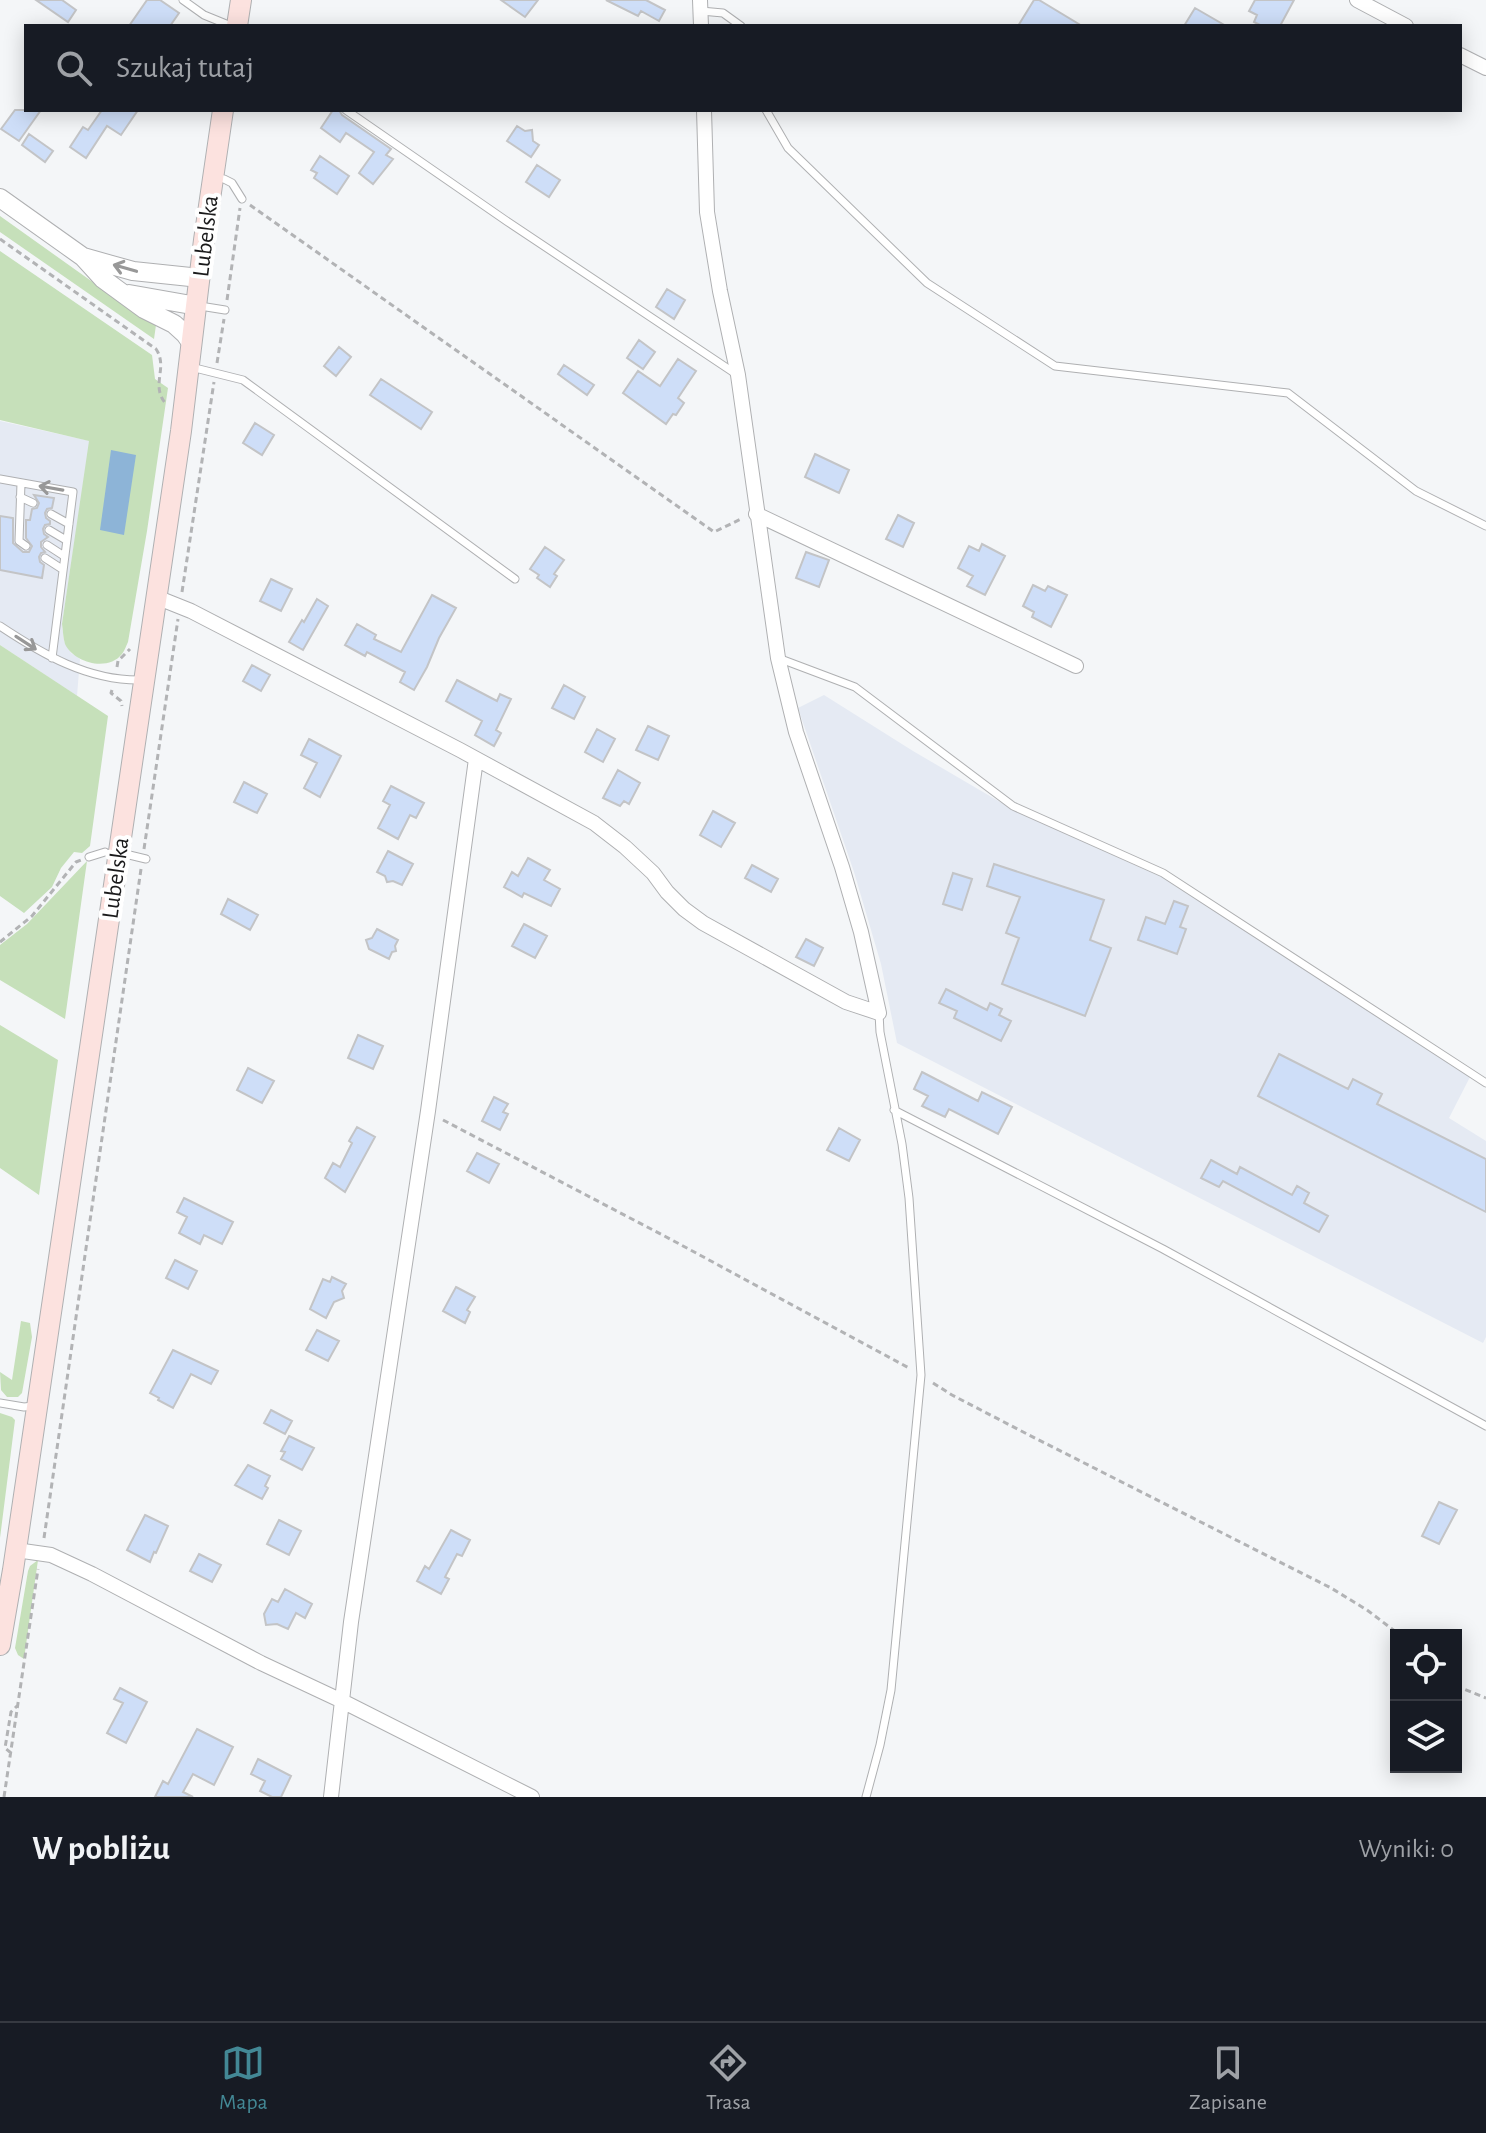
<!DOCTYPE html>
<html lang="pl">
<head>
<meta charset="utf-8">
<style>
	:root { --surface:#171b24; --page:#20242c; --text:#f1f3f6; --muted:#9ea1a6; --line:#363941; --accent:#438895 }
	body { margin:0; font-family:"Alegreya Sans",sans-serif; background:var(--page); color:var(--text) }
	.controls { position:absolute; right:24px; bottom:24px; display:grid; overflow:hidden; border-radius:0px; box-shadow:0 4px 20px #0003 }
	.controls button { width:72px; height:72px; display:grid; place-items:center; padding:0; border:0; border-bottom:2px solid var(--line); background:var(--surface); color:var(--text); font:40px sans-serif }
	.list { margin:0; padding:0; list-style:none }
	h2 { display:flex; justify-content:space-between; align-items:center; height:104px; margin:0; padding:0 32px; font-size:34px }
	h2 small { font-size:26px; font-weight:400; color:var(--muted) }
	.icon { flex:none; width:44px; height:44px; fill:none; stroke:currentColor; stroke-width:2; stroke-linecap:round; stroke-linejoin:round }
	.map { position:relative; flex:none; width:1486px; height:1797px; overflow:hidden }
	.search { position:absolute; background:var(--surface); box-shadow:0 4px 20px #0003; left:24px; right:24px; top:24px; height:88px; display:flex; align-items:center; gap:20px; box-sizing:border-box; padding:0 28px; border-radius:0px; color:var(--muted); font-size:30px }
	.sheet { height:224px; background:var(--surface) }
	nav { display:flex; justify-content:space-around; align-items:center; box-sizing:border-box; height:112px; border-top:2px solid var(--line); background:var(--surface); font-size:22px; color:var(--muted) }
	nav a { display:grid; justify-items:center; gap:4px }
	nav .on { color:var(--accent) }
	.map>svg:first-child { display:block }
	.built { fill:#e5eaf3 }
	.green { fill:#c6e0ba }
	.water { fill:#8db4d7 }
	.building { fill:#cedef8; stroke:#c3c4c6; stroke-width:2 }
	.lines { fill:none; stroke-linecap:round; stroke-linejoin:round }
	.service-casing { stroke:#afb0b2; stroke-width:9 }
	.minor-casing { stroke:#afb0b2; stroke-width:16 }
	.tertiary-casing { stroke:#afb0b2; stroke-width:20 }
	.secondary-casing { stroke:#afb0b2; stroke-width:22 }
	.path { stroke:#b2b3b5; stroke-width:3; stroke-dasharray:6 4; stroke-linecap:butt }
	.service { stroke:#fff; stroke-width:7 }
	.minor { stroke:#fff; stroke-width:14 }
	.tertiary { stroke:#fff; stroke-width:18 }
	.secondary { stroke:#fce2df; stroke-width:20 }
	.oneway { stroke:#989898 }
	.labels { text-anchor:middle; stroke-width:8; stroke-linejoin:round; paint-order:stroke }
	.street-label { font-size:24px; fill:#1a1a1b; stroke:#fff }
</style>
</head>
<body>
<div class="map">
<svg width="1486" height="1797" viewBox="0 0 1486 1797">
	<rect width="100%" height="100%" fill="#f4f6f8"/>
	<path class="built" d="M0,421L90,441L62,624L64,641L71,653L80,659L77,696L0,645Z
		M824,695L913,751L1019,813L1164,878L1470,1077L1449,1118L1486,1141V1337L1483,1343L897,1043L881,964L854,872L798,708Z"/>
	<path class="green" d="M0,216L146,320L156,325L154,339L0,232Z
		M0,251L152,355L155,379L168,388L147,531L128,642C126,646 125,650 122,654C108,672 74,663 65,644C63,638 63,630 62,624L89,441L0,420Z
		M0,645L108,716L90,846L82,853L74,852L61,868L52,887L24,913L0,896Z
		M87,861L65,1019L0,980V945L27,924Z
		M0,1025L58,1060L39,1195L0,1168Z
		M21,1321L30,1323L32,1337L22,1393L18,1397H7L1,1390L0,1372L12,1380Z
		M0,1413L12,1417L15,1420L0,1538Z
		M38,1560L24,1659L18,1655L15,1648L28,1571L30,1566Z"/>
	<path class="water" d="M111,450L136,455L124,535L100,530Z"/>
	<path class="building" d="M36,0H62L76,10L68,22Z
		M147,0H160L179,13L170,26H129Z
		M501,0H538L525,17Z
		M606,0H646L665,10L659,21L641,11L638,16Z
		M1034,0H1039L1082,26H1018Z
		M1255,0H1294L1280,26H1262L1254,22L1257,15L1249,11Z
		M1195,8L1226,26H1184Z
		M15,110H41L19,141L1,129Z
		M102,110H138L121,135L107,126L86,158L70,147L83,127L88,130Z
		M333,110H339L342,115L391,149L386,155L393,159L373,184L359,173L374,152L346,133L340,142L321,128Z
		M517,126L525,131L532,130L533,141L539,145L531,157L507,141Z
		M29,134L53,151L45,162L22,145Z
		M320,156L349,176L337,194L314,178L317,173L311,170Z
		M537,165L560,180L549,197L526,182Z
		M667,289L685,300L674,319L656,307Z
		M639,340L655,352L643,369L627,358Z
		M339,347L351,357L336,376L324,366Z
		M678,359L696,371L678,398L684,403L676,415L673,414L666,424L623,393L638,371L660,386Z
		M564,365L594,385L587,395L558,374Z
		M381,379L432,412L421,429L370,395Z
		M255,423L274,435L262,455L243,443Z
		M815,454L849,470L839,493L805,477Z
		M34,495L54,498L52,508L47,509L45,513L46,518L50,521V524L45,525L43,529L44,534L48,537L41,542V547L45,552L41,553L39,557L40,562L44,565L42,578L0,570V516L13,518V543L23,552H29L32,546L26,538V520H30L32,509L37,508L39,503Z
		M898,515L914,523L903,547L886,539Z
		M982,544L1005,556L985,595L967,586L973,576L958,568L969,546L979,551Z
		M545,547L564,560L554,574L557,576L550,587L537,578L539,575L530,569Z
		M806,552L829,560L819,587L796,578Z
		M271,579L292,589L281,611L260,601Z
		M1033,585L1045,591L1048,586L1067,595L1051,627L1032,617L1034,612L1023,606Z
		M432,595L456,608L439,638L427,667L414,690L400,682L405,672L367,652L365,656L345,645L357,624L376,635L374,639L401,652Z
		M317,599L328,606L303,650L289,642L302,620L304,622Z
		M252,665L270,675L261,691L243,681Z
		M457,680L497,701L500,694L511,699L496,730L501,733L494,746L475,735L482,721L446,701Z
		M564,685L585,697L574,719L552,708Z
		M648,726L669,736L658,760L636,750Z
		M597,729L615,739L603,762L585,752Z
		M309,739L341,756L320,797L304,788L317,763L301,755Z
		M618,770L640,783L629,804L624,801L620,806L603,798Z
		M244,782L267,794L257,813L234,802Z
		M391,786L424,803L416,818L410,815L398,839L378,828L390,805L383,801Z
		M713,811L735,823L721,847L700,835Z
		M388,851L413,864L402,885L393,881L387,882L385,876L377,872Z
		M528,858L550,870L544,880L560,889L551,906L524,893L522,897L504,887L512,872L518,876Z
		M994,864L1104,900L1090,940L1111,948L1085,1016L1002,984L1019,938L1006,933L1020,897L987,886Z
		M752,865L778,879L771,892L745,878Z
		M953,873L972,879L962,910L943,904Z
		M228,899L258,915L250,930L221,914Z
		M1174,901L1188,906L1180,927L1186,929L1177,954L1138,940L1146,917L1165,924Z
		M524,924L547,936L535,958L512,946Z
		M377,929L398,940L395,946L396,951L392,952L389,959L369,949L366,940L372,938Z
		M806,939L823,948L814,966L796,957Z
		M946,989L987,1010L990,1003L1002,1009L999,1015L1011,1021L1001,1041L954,1018L957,1011L939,1003Z
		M358,1035L383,1046L373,1069L348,1058Z
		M1279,1054L1348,1089L1353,1079L1382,1094L1377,1104L1486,1159V1212L1258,1096Z
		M248,1068L274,1081L262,1103L237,1090Z
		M922,1072L978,1101L982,1092L1012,1107L998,1134L949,1109L945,1117L922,1106L928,1096L914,1089Z
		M494,1097L508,1104L503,1112L508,1114L500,1130L482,1121Z
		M357,1127L375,1137L345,1192L325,1178L333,1163L340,1167L352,1143L349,1141Z
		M839,1128L860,1140L849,1161L827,1150Z
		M477,1153L499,1164L489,1183L467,1171Z
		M1211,1160L1237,1174L1240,1167L1292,1195L1297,1186L1309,1193L1304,1203L1328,1216L1319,1232L1223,1181L1219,1187L1201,1178Z
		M184,1198L233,1222L222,1244L204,1235L200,1244L179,1233L187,1217L177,1212Z
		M175,1260L197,1271L188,1289L166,1278Z
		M332,1277L346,1284L342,1291L344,1298L334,1302L326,1318L310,1309L323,1279L330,1282Z
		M456,1287L475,1297L467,1310L470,1312L465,1323L443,1311Z
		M317,1330L339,1341L328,1361L306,1350Z
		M173,1350L218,1371L211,1384L191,1374L173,1408L158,1400L159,1398L150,1393Z
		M271,1410L292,1421L285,1434L264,1423Z
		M289,1436L314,1448L302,1470L281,1459L285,1452L281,1451Z
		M248,1465L270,1476L265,1486L268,1488L262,1499L235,1485Z
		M1439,1502L1457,1510L1439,1544L1422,1536Z
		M145,1515L168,1526L156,1553L154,1552L150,1562L127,1550Z
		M279,1520L301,1531L289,1555L267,1544Z
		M451,1530L470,1540L462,1556L457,1554L445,1577L449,1579L441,1594L417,1581L425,1566L429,1569Z
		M199,1554L221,1565L212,1582L190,1571Z
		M285,1589L312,1604L305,1618L296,1613L288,1629L277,1624L266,1625L264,1614L272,1599L278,1602Z
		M120,1688L147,1702L126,1743L107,1733L123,1703L114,1699Z
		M197,1729L233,1747L214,1785L193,1774L183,1792L193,1797H155L163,1781L168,1784Z
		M258,1759L291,1776L281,1797H272L260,1791L265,1781L251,1774Z"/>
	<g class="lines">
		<g class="service-casing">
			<path id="service" d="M183,0L204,15L231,26
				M701,11L723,13L741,26
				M346,110L508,222L736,374
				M766,110L788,148L927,283L1055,366L1288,393L1416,491L1486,526
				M224,179L232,183L242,199
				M200,306L225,310
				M191,367L243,380L515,579
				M0,479L73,492L52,658
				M21,483L19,541L26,546
				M20,497L33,503
				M51,514L69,524
				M49,530L66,540
				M47,545L64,556
				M45,558L62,569
				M0,626C42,654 88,681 141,680
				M778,658L855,687L1013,806L1163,873L1486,1083
				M121,853L146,859
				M89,857L105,852
				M894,1110L1163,1249L1486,1426
				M0,1403L24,1407L33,1406
				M866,1797L880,1745L891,1690L921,1375L909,1198L902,1144L880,1032L879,1013"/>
		</g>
		<g class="minor-casing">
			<path id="minor" d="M700,0L701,26
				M1357,0L1406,26
				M1460,55L1486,68
				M704,110L707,212L720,291L738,375L778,658L796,732L842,867L861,932L879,1013
				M756,514L1076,666
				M156,597L191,611L460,750L594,823L625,847L653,873L667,892L684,909L703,923L846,1002L879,1013
				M16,1550L51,1555L92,1574L261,1663L342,1701L532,1797
				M331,1797L351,1622L428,1111L476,759"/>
		</g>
		<g class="tertiary-casing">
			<path id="tertiary" d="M0,198L83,257L103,279L144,309L174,324L185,334L192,344
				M83,257L133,271L200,278
				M129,294L197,306"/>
		</g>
		<g class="secondary-casing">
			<path id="secondary" d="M237,26L241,0
				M0,1645L13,1570L181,431L204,240L223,110"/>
		</g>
		<path class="path" d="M250,205L714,532L741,519
			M0,239L156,349C169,368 149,386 167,405
			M227,300L240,208
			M217,363L224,319
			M182,592L214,382
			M117,667L118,661L130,649
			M112,690L111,693L121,701L122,706
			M144,849L178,619
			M0,942L32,916L76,862L81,860
			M443,1120L672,1240L909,1368
			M933,1383L952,1395L1027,1434L1331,1588L1367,1610L1400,1635
			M44,1538L141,869
			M1456,1686L1486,1698
			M11,1753L5,1748L11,1712L17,1706
			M4,1797L38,1569"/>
		<use href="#service" class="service"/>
		<use href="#minor" class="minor"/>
		<use href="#tertiary" class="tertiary"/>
		<use href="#secondary" class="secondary"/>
	</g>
	<defs><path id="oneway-shaft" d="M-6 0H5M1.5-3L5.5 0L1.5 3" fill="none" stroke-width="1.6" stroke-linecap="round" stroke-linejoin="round" transform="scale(2)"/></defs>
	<g class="oneway">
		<use href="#oneway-shaft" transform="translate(125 268) rotate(-164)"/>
		<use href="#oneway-shaft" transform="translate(51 488) rotate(-170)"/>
		<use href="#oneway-shaft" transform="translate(26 643) rotate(33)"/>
	</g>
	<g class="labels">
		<g class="street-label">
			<text transform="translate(205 236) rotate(-83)" y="8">Lubelska</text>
			<text transform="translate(115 878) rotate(-82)" y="8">Lubelska</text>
		</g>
	</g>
</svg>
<div class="controls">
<button><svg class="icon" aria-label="locate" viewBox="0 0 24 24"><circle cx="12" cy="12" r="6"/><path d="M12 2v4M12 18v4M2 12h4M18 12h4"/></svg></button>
<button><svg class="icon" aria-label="layers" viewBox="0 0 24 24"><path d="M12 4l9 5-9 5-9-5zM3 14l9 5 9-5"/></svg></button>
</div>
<div class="search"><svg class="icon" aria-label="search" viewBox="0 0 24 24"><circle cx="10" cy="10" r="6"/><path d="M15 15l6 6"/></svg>Szukaj tutaj</div>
</div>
<section class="sheet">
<h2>W pobliżu<small>Wyniki: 0</small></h2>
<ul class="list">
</ul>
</section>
<nav>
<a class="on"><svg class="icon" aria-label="map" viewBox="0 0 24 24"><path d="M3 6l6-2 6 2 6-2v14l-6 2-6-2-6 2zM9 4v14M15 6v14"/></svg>Mapa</a>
<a><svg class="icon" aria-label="directions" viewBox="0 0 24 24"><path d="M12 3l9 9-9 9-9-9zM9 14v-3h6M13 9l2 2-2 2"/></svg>Trasa</a>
<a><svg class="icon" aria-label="saved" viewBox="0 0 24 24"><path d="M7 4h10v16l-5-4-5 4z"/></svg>Zapisane</a>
</nav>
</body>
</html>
